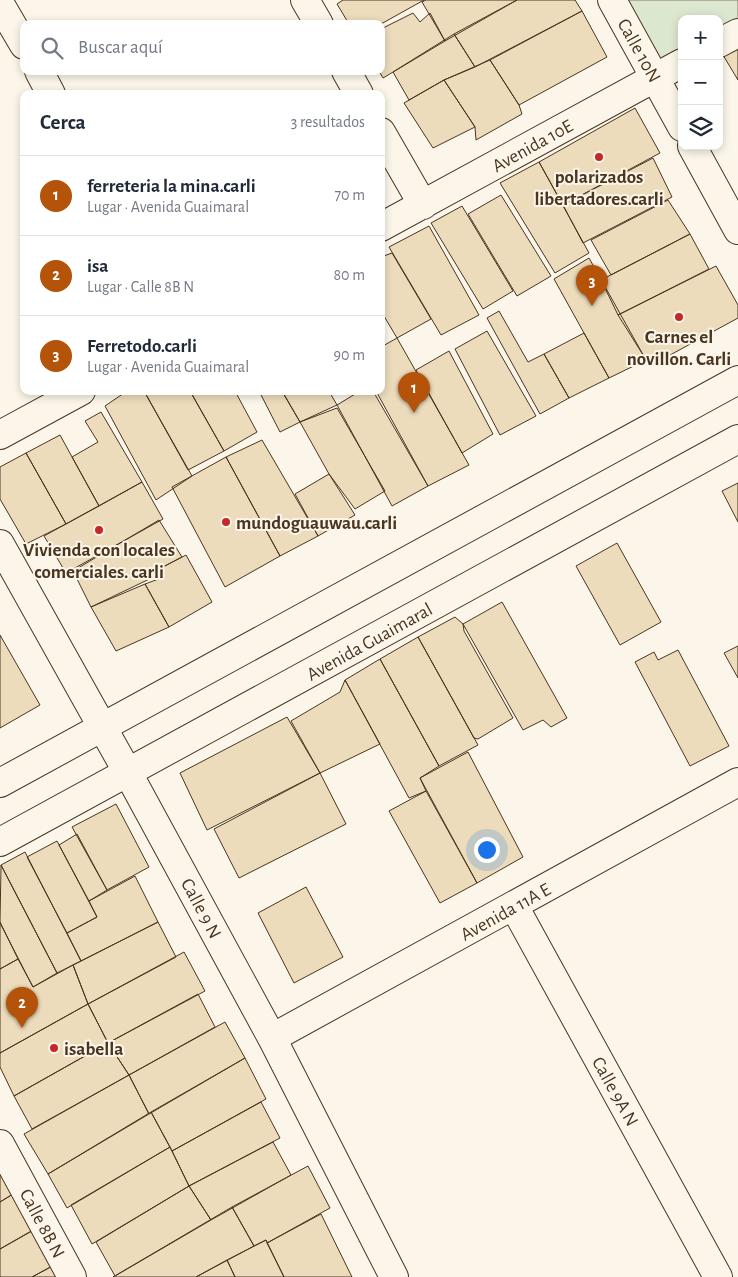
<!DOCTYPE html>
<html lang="es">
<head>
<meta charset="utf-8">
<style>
	:root { --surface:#fff; --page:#f2f2f3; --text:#1f2937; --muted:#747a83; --line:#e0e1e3; --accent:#b45309 }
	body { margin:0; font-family:"Alegreya Sans",sans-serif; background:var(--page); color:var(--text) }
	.controls { position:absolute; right:15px; top:15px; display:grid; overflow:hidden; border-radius:10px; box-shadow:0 2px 8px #0003 }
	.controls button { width:45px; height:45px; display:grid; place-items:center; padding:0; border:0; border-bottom:1px solid var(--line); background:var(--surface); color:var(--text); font:25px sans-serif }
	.you { position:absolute; left:486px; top:849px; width:18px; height:18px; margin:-12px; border:4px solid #fff; border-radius:50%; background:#1a73e8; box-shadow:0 0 0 8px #1a73e833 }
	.badge { display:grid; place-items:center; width:32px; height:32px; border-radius:50%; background:var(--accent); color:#fff; font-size:16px; font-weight:700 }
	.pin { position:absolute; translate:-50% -41px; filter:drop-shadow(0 1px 2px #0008) }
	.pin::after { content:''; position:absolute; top:26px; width:18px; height:15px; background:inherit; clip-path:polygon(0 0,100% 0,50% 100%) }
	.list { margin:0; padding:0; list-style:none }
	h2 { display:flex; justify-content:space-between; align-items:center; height:65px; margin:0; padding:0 20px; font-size:21px }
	h2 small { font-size:16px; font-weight:400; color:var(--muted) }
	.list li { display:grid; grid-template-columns:32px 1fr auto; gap:15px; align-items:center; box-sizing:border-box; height:80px; padding:0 20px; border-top:1px solid var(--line) }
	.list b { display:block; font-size:19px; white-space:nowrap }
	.list p { margin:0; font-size:16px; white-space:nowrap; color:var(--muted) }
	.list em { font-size:16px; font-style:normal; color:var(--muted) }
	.icon { flex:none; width:28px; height:28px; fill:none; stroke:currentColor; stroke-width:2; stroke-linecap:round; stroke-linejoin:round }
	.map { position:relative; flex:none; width:738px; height:1277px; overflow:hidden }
	.search { position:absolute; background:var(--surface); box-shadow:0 2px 8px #0003; left:20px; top:20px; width:365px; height:55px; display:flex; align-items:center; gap:12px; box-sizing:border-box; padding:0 18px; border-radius:10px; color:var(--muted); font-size:19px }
	.panel { position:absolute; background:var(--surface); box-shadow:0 2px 8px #0003; left:20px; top:90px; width:365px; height:305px; border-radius:10px }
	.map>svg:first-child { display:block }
	.green { fill:#dce7d0; stroke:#887966 }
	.building { fill:#ecdcbc; stroke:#4a3520 }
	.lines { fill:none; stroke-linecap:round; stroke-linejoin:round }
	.minor-casing { stroke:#4a3520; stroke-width:30 }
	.minor { stroke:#fbf6e9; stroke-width:28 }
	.poi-dot { fill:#c62828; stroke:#fbf6e9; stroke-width:2 }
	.labels { text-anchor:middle; stroke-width:4; stroke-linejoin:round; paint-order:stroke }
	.street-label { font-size:19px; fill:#4a3520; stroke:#fbf6e9 }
	.poi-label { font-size:19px; font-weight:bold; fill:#4a3520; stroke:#fbf6e9 }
</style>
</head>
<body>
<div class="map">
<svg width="738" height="1277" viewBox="0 0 738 1277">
	<rect width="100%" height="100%" fill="#fbf6e9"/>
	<path class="green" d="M623,0H738V35L719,45V19H682V67L666,76Z"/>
	<path class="building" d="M343,0H424L381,24H349L337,4Z
		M426,0H517L445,41L422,2Z
		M517,0H575L582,11L475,67L454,34Z
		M582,11L607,57L519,105L490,60Z
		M413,13L420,22L430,13L445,41L383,78L379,71H381V29Z
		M454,34L475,67L444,80L409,100L393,72Z
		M738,45V80L723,55Z
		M490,60L519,105L522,114L476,140L475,127L444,80Z
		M444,80L475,127L433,148L404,103Z
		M635,108L660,153L563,205L539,162Z
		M653,158L672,197L583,243L563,205Z
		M539,162L589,253L555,273L500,183Z
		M501,195L551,276L517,296L468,214Z
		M668,200L690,234L611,275L591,240Z
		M462,206L513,291L483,309L431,223Z
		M429,226L479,315L441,335L389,247Z
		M690,234L709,269L618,315L601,280Z
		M392,253L431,319L397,338L381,311V257Z
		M589,258L646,360L609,378L554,279Z
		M716,266L738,305V318L650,366L618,315Z
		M499,311L528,362L544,354L569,398L540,414L487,318Z
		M487,331L536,416L500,435L455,349Z
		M584,333L609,378L569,398L544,354Z
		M397,338L469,465L428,486L376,391H381V347Z
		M449,351L493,434L462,453L416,370Z
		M127,391H144L192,476L156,500L105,406Z
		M144,391H190L224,451L188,470Z
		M190,391H235L257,432L224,451Z
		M259,391H282L300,422L280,432Z
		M282,391H329L337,405L300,422Z
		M360,391H373L428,486L392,506L337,405Z
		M337,408L385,491L355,509L329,474L300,422Z
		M101,412L142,482L99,506L72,457L98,442L85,421Z
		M60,435L99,506L66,524L26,453Z
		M262,440L318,536L280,556L226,457Z
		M26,453L66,524L26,544L0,499V467Z
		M226,457L280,556L225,587L172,487Z
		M329,474L355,515L318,536L295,494Z
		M142,482L163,519L66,573L44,536Z
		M738,483V522L722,491Z
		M159,520L182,557L159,569L162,573L91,607L73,571Z
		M617,543L661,622L620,645L576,566Z
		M186,555L212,602L169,627L145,584L164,577L159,569Z
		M145,584L169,627L116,651L91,607Z
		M502,602L567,718L551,727L543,720L523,730L463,624Z
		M455,617L463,624L464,631L513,718L478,739L474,738L418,637Z
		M0,635L40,705L0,728Z
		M418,637L478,745L439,766L380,659Z
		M738,646V678L724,653Z
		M678,650L729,746L690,766L635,662L654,652L658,660Z
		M380,659L439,766L420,778L426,791L409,798L345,680Z
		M345,680L380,744L320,773L291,721L340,692Z
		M287,717L320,773L207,830L180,773Z
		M468,752L523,857L477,883L420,778Z
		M320,773L346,824L239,878L214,829Z
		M426,791L477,883L440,903L389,811Z
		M116,804L149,867L107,890L72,827Z
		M77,834L107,890L89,901L59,845Z
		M57,841L97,917L67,933L27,857Z
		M25,852L81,961L57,973L1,865Z
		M1,865L57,973L33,987L0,923Z
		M135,876L158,922L81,961L67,933L97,917L89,901Z
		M306,887L343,957L294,983L258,913Z
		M0,922L18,959L0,969Z
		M158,922L176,957L88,1004L73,965Z
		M184,952L205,991L108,1043L88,1004Z
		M18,959L33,987L73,965L88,1004L0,1053V969Z
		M198,994L215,1027L129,1075L108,1043Z
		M88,1004L108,1043L14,1096L0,1067V1053Z
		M225,1022L245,1058L149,1114L129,1075Z
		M108,1043L129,1075L32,1129L14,1096Z
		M245,1058L266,1099L172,1151L151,1112Z
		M129,1075L149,1114L48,1174L24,1134Z
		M261,1102L280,1138L189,1186L172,1151Z
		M151,1112L170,1147L67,1208L48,1174Z
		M273,1142L291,1175L211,1220L189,1186Z
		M170,1147L189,1186L92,1244L71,1205Z
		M308,1166L330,1208L267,1243L266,1240L254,1246L232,1207Z
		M0,1171L13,1194L0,1202Z
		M189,1186L211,1220L115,1276L96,1242Z
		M13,1194L33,1230L0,1249V1202Z
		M232,1207L254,1246L196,1277H113Z
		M321,1214L352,1277H284L267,1243Z
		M39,1227L58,1263L32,1277H0V1249Z
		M266,1240L284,1277H235L227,1260Z
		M227,1260L235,1277H196Z
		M58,1263L67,1277H32Z"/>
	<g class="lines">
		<g class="minor-casing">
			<path id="minor" d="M305,0L319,24
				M612,0L682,127
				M0,4L24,45
				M719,43L738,33
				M39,71L51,94
				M346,71L359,94
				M381,132L423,205
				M692,146L738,230
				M381,227L682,63
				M0,435L81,391
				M0,544L128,773L272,1038L394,1277
				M0,783L738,380
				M0,842L738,439
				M514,906L718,1277
				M272,1038L738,782
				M0,1144L72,1277"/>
		</g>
		<use href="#minor" class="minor"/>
	</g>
	<g class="poi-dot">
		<circle cx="599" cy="157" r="5"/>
		<circle cx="679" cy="317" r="5"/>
		<circle cx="226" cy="522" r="5"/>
		<circle cx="99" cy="530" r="5"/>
		<circle cx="54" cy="1048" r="5"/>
	</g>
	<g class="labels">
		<g class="street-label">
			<text transform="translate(640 50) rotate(61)" y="7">Calle 10N</text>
			<text transform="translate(532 145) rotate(-29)" y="7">Avenida 10E</text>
			<text transform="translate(369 641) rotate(-29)" y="7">Avenida Guaimaral</text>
			<text transform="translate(202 908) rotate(62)" y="7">Calle 9 N</text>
			<text transform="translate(505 911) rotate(-29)" y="7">Avenida 11A E</text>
			<text transform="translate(616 1091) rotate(61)" y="7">Calle 9A N</text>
			<text transform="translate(43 1223) rotate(62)" y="7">Calle 8B N</text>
		</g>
		<g class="poi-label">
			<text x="599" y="183">polarizados<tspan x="599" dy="22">libertadores.carli</tspan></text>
			<text x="679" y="343">Carnes el<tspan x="679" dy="22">novillon. Carli</tspan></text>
			<text x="236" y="529" text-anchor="start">mundoguauwau.carli</text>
			<text x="99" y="556">Vivienda con locales<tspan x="99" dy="22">comerciales. carli</tspan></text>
			<text x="64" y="1055" text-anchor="start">isabella</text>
		</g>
	</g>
</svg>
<div class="controls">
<button>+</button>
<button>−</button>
<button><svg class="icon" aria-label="layers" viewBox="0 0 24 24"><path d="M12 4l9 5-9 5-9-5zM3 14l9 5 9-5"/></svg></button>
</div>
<div class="you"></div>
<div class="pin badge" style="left:414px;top:413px">1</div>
<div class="pin badge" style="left:22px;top:1028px">2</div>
<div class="pin badge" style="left:592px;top:306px">3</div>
<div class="search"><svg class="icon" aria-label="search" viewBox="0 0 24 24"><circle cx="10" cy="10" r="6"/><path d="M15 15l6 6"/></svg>Buscar aquí</div>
<section class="panel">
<h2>Cerca<small>3 resultados</small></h2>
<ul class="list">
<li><span class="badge">1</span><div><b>ferreteria la mina.carli</b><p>Lugar · Avenida Guaimaral</p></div><em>70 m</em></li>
<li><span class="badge">2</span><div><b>isa</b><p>Lugar · Calle 8B N</p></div><em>80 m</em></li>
<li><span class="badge">3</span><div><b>Ferretodo.carli</b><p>Lugar · Avenida Guaimaral</p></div><em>90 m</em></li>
</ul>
</section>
</div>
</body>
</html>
